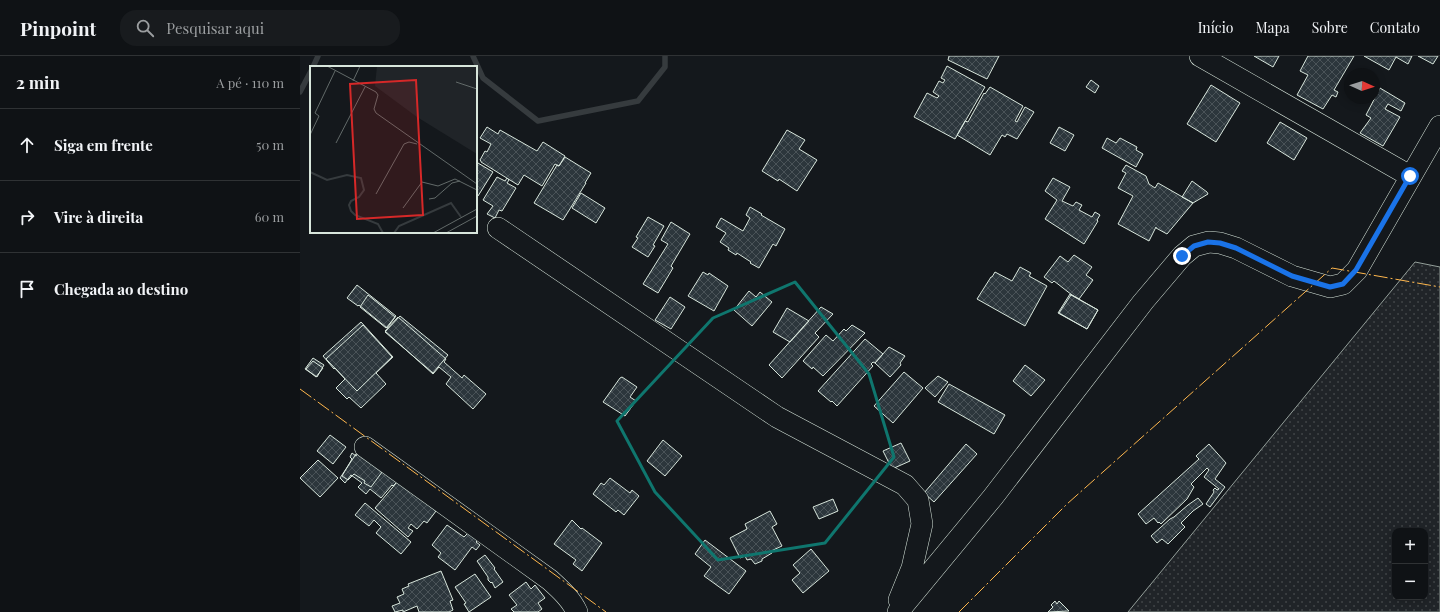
<!DOCTYPE html>
<html lang="pt">
<head>
<meta charset="utf-8">
<style>
	:root { --surface:#0f1215; --page:#181b1e; --text:#f1f3f6; --muted:#9b9ea0; --line:#2f3234 }
	body { margin:0; font-family:"Playfair Display",serif; background:var(--page); color:var(--text) }
	.controls { position:absolute; right:12px; bottom:12px; display:grid; overflow:hidden; border-radius:8px; box-shadow:0 2px 10px #0003 }
	.controls button { width:36px; height:36px; display:grid; place-items:center; padding:0; border:0; border-bottom:1px solid var(--line); background:var(--surface); color:var(--text); font:20px sans-serif }
	.compass { position:absolute; left:1044px; top:12px; width:36px; height:36px; border-radius:50%; background:var(--surface); box-shadow:0 2px 10px #0003; rotate:93deg }
	.stop { position:absolute; width:12px; height:12px; margin:-9px; border:3px solid #1a73e8; border-radius:50%; background:#fff }
	.stop.end { background:#1a73e8; border-color:#fff; box-shadow:0 1px 4px #0008 }
	.list { margin:0; padding:0; list-style:none }
	h2 { display:flex; justify-content:space-between; align-items:center; height:52px; margin:0; padding:0 16px; font-size:17px }
	h2 small { font-size:13px; font-weight:400; color:var(--muted) }
	.list li { display:grid; grid-template-columns:26px 1fr auto; gap:12px; align-items:center; box-sizing:border-box; height:72px; padding:0 16px; border-top:1px solid var(--line) }
	.list b { display:block; font-size:15px; white-space:nowrap }
	.list em { font-size:13px; font-style:normal; color:var(--muted) }
	.icon { flex:none; width:22px; height:22px; fill:none; stroke:currentColor; stroke-width:2; stroke-linecap:round; stroke-linejoin:round }
	.map { position:relative; flex:none; width:1140px; height:556px; overflow:hidden }
	header { display:flex; align-items:center; gap:24px; box-sizing:border-box; height:56px; padding:0 20px; background:var(--surface); border-bottom:1px solid var(--line) }
	header strong { font-size:19px }
	nav { display:flex; gap:22px; margin-inline-start:auto; font-size:14px }
	.search { width:280px; height:36px; background:var(--page); display:flex; align-items:center; gap:10px; box-sizing:border-box; padding:0 14px; border-radius:16px; color:var(--muted); font-size:15px }
	main { display:flex }
	aside { flex:1; background:var(--surface) }
	.map>svg:first-child { display:block }
	.grass { fill:url(#grass-dots); stroke:#939e99; fill-rule:evenodd }
	.lines { fill:none; stroke-linecap:round; stroke-linejoin:round }
	.stream { stroke:#363b3e; stroke-width:5.5 }
	.building { fill:url(#building-cross-hatch); stroke:#d8e6dc }
	.minor-casing { stroke:#d8e6dc; stroke-width:22 }
	.minor { stroke:#14181c; stroke-width:21 }
	.power { stroke:#ffb74d; stroke-width:1; stroke-dasharray:14 3 2 3; stroke-linecap:butt }
	.route { stroke:#1a73e8; stroke-width:5 }
	.marked { fill:none; stroke:#0f766e; stroke-width:3; stroke-linejoin:round }
	.inset-river { fill:none; stroke:#363b3e; stroke-width:2 }
	.inset-road { fill:none; stroke:#626a69; stroke-width:1 }
	.view { fill:#d62828; fill-opacity:0.15; stroke:#d62828; stroke-width:2 }
	.inset-edge { fill:none; stroke:#d8e6dc; stroke-width:2 }
</style>
</head>
<body>
<header>
<strong>Pinpoint</strong>
<div class="search"><svg class="icon" aria-label="search" viewBox="0 0 24 24"><circle cx="10" cy="10" r="6"/><path d="M15 15l6 6"/></svg>Pesquisar aqui</div>
<nav><a>Início</a><a>Mapa</a><a>Sobre</a><a>Contato</a></nav>
</header>
<main>
<aside>
<h2>2 min<small>A pé · 110 m</small></h2>
<ul class="list">
<li><svg class="icon" aria-label="ahead" viewBox="0 0 24 24"><path d="M12 20V5M6 11l6-6 6 6"/></svg><div><b>Siga em frente</b></div><em>50 m</em></li>
<li><svg class="icon" aria-label="right" viewBox="0 0 24 24"><path d="M7 20v-9h11M14 6l5 5-5 5"/></svg><div><b>Vire à direita</b></div><em>60 m</em></li>
<li><svg class="icon" aria-label="arrive" viewBox="0 0 24 24"><path d="M6 21V4h12l-3 4 3 4H6"/></svg><div><b>Chegada ao destino</b></div></li>
</ul>
</aside>
<div class="map">
<svg width="1140" height="556" viewBox="0 0 1140 556">
	<defs>
		<pattern id="grass-dots" width="8" height="8" patternUnits="userSpaceOnUse"><rect width="8" height="8" fill="#202428"/><path d="M2 2h.1M6 6h.1" fill="none" stroke="#404447" stroke-width="1.8" stroke-linecap="round"/></pattern>
		<pattern id="building-cross-hatch" width="8" height="8" patternUnits="userSpaceOnUse"><rect width="8" height="8" fill="#2c363c"/><path d="M0 0l8 8M0 8l8-8" fill="none" stroke="#4a5358"/></pattern>
	</defs>
	<rect width="100%" height="100%" fill="#14181c"/>
	<path class="grass" d="M1115,206L1140,211V556H828ZM1095,475H1125V541H1095Z"/>
	<g class="lines">
		<path class="stream" d="M173,0L183,22L238,65L338,45L365,11V0
			M13,11L18,0
			M0,36L11,15"/>
	</g>
	<path class="building" d="M649,0H699L687,23L648,4Z
		M954,0H979L973,11Z
		M1008,0H1054L1034,34L1038,36L1036,41L1032,39L1023,53L997,39L1008,19L1000,15Z
		M1064,0H1112L1108,8L1096,1L1089,14Z
		M1118,0H1138L1133,8Z
		M647,10L685,31L655,83L614,61L627,37L637,42L639,40L633,36L639,25L643,27L645,24L641,22Z
		M791,24L799,30L795,37L786,31Z
		M911,29L940,47L916,86L887,68Z
		M690,31L723,50L715,65L717,66L725,51L734,56L717,83L707,78L705,81L702,79L690,99L657,79L665,65L668,66L684,37L685,38Z
		M1080,32L1105,47L1101,55L1088,48L1085,53L1100,61L1083,90L1060,77L1071,62L1066,59Z
		M980,66L1007,82L994,104L967,87Z
		M187,71L198,78L200,74L237,95L243,86L265,100L259,110L255,108L242,130L224,119L218,129L181,106V105L180,104L185,95L187,96L191,88L180,82Z
		M759,71L774,79L765,95L750,87Z
		M487,74L505,84L499,93L517,104L497,135L479,123L478,125L462,115Z
		M807,82L816,87L820,82L837,91L836,94L843,98L836,111L802,92Z
		M265,101L291,117L285,127H286L263,164L234,147L257,109L259,110Z
		M178,107L193,116L178,140L176,138V110Z
		M826,109L846,120L849,128L855,132L858,127L893,147L867,178L856,172V171L849,185L818,168L833,140L818,132L826,117L822,115Z
		M197,121L205,125L207,122L209,124L207,127L216,132L202,155L199,154L195,162L187,158L193,150L183,144Z
		M753,122L770,131L762,145L773,150L776,146L782,149L779,154L792,161L795,156L800,159L797,164L798,165L784,188L745,163L757,144L745,135Z
		M892,125L907,136L908,138L893,147L882,141Z
		M281,137L305,152L296,167L272,152Z
		M450,151L462,158L461,159L485,173L476,190L473,188L459,212L450,207L451,206L437,197L436,199L428,194L429,192L420,186L426,177L416,171L421,162L443,175L450,162L446,159Z
		M348,161L364,170L353,189L355,190L348,201L332,191L338,182L336,181Z
		M371,166L390,178L371,210L373,212L358,237L343,228L368,188L361,184Z
		M774,199L792,211L786,219L793,224L779,243L772,239L754,225L752,227L744,221L760,200L768,206Z
		M720,211L731,217L729,220L747,230L725,270L677,243L691,221H692L695,216L712,225Z
		M403,216L408,219L409,217L428,230L414,255L388,240Z
		M57,229L96,260L87,272L59,249L58,250L47,242Z
		M449,235L456,241L460,236L472,246L452,270L434,254Z
		M770,238L798,254L787,273L758,257Z
		M68,239L95,261L86,272L60,251Z
		M771,239L798,254L787,273L759,257Z
		M370,241L385,251L371,273L355,264Z
		M521,251L533,258L515,277L519,281L482,322L469,309Z
		M487,252L509,265L490,286L473,276Z
		M100,260L148,299L133,317L85,276Z
		M98,261L146,303L144,306L162,322L164,319L186,338L173,353L146,328L151,321L139,311L133,318L85,275Z
		M61,266L93,301L76,317L86,328L61,352L49,341L47,343L36,332L45,323L35,312L34,313L23,300Z
		M63,269L92,301L57,335L26,303Z
		M552,269L565,277L523,320L513,311L512,313L503,305L526,279L533,285L544,273L546,275Z
		M565,283L583,298L575,307L573,306L571,308L573,310L537,350L532,345L531,346L518,335Z
		M589,291L605,300L600,307L601,309L590,321L575,307Z
		M13,302L24,309L17,321L5,313Z
		M13,305L23,312L16,321L6,313Z
		M725,309L745,324L731,340L713,325Z
		M604,316L623,332L593,367L574,350Z
		M638,320L648,326L635,341L625,332Z
		M322,321L337,331L330,341L336,345L325,360L303,346L320,322Z
		M649,328L705,359L694,378L638,346Z
		M30,379L46,391L33,408L17,395Z
		M363,384L382,400L365,420L347,405Z
		M601,387L610,405L592,413L583,395Z
		M666,388L677,398L634,446L624,437Z
		M909,388L926,407L915,423L925,431L910,451L906,448L914,436L913,434L915,432L917,434L919,433L904,421L909,414L907,412L891,428L894,431L887,443L861,468L859,466L858,467L854,462L846,468L838,458L899,403L896,400Z
		M58,395L98,425L93,430L92,429L81,442L70,433L66,438L58,431L62,427L51,419L45,427L40,422Z
		M59,395L85,412L71,431L64,427L65,425L54,418L48,424L42,420L52,403L50,401L52,397L56,400Z
		M18,404L38,422L20,441L0,422Z
		M310,422L330,437L332,434L339,440L324,459L318,454L316,456L293,438L301,427L304,429Z
		M98,425L136,455L127,467L124,465L117,473L111,468L108,472L113,475L108,481L75,452Z
		M898,442L903,448L893,455L881,467L885,471L868,488L862,483L857,487L851,480L870,463L874,461L888,449Z
		M533,443L538,455L519,463L513,451Z
		M65,447L111,486L101,498L76,477L81,471L74,464L69,470L55,459Z
		M470,455L477,468L472,471L482,490L471,495L472,497L462,503V505L455,508L451,503L447,504L445,500L440,502L430,482L447,473L445,468Z
		M272,464L281,473L282,472L302,487L282,515L273,508L276,504L254,488Z
		M147,469L164,481L168,477L178,484L176,486L180,489L176,494L172,491L155,514L138,501L141,497L132,489Z
		M405,484L446,515L429,538L404,520L411,511L395,498Z
		M511,493L529,515L503,537L492,524L500,517L493,509Z
		M185,499L195,512L194,513L203,526L195,532L192,526L191,527L188,524V521L177,505Z
		M141,515L153,544L150,545L153,554L149,556H119L117,550L103,556V554L95,556L92,550L100,547L97,541L104,538L102,533L109,530L108,528Z
		M175,518L191,541L169,556L164,548L166,547L155,531Z
		M226,526L231,533L235,529L245,542L238,547L242,553L238,556H214L211,553L217,549L209,539Z
		M755,545L757,548L759,545L769,555L748,556L753,551L751,549Z"/>
	<g class="lines">
		<g class="minor-casing">
			<path id="minor" d="M900,0L1110,120
				M198,172L477,361L605,429L618,444L622,468L612,512L599,544
				M65,391L250,524C260,533 271,543 277,556
				M598,556L693,441L843,246L882,200L894,190L909,186L920,187L936,192L992,220L1030,231L1043,228L1057,214L1140,70"/>
		</g>
		<use href="#minor" class="minor"/>
		<path class="power" d="M0,333L306,556
			M659,556L767,448L1032,212L1140,231"/>
	</g>
	<g class="lines">
		<path class="route" d="M882,200L894,190L908,186L920,187L936,192L992,220L1030,231L1043,228L1056,214L1110,120"/>
	</g>
	<path class="marked" d="M495,226L569,318L594,401L525,487L418,504L355,436L317,365L413,262Z"/>
	<g transform="translate(10 10)">
		<rect width="167" height="167" fill="#14181c"/>
		<path d="M67,0H167V88L107,51L65,20Z" fill="#202428"/>
		<path class="inset-river" d="M0,106L17,114L37,109L51,112L54,124L49,131L41,135L39,139L41,145L45,149L68,158L73,167M84,167L89,160L141,137L151,151"/>
		<path class="inset-road" d="M17,0L66,26L68,29L64,43L66,47L167,118M43,15L50,0M146,16L167,23M0,69L9,50L5,47L25,5M26,77L55,21M66,128L94,78L99,76L107,78M119,133L125,132L142,117L150,115M93,142L112,116L128,120L145,113L167,124M123,167L167,143M136,167L167,150"/>
		<path class="view" d="M106,14L113,149L47,153L40,18Z"/>
		<rect width="167" height="167" class="inset-edge"/>
	</g>
</svg>
<div class="controls">
<button>+</button>
<button>−</button>
</div>
<svg class="compass" viewBox="-18 -18 36 36"><path d="M0-13l5 13h-10z" fill="#e53935"/><path d="M0 13l5-13h-10z" fill="#9b9ea0"/></svg>
<div class="stop" style="left:1110px;top:120px"></div>
<div class="stop end" style="left:882px;top:200px"></div>
</div>
</main>
</body>
</html>
